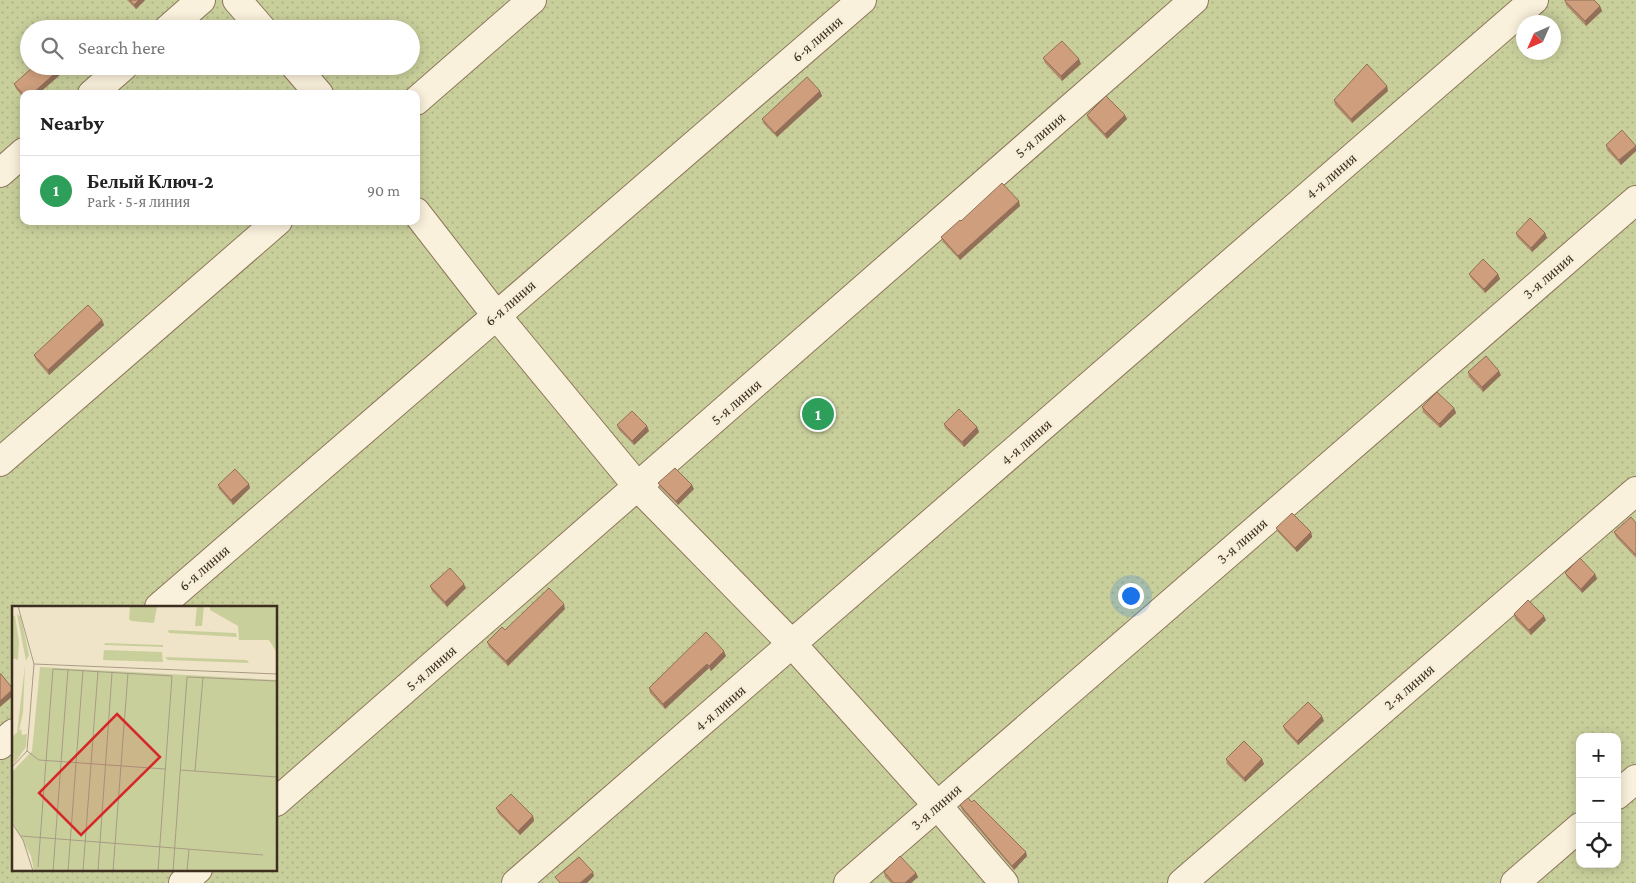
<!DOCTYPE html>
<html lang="en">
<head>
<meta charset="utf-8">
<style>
	:root { --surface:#fff; --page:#f2f2f2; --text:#222; --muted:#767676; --line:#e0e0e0; --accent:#b45309 }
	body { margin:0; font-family:"Crimson Pro",serif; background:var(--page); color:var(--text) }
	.controls { position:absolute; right:15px; bottom:15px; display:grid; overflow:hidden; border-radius:10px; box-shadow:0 2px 12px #0003 }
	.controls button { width:45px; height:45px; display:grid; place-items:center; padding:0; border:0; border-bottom:1px solid var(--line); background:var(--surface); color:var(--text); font:25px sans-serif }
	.compass { position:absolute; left:1516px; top:15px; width:45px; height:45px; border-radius:50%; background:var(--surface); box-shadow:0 2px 12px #0003; rotate:225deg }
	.you { position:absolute; left:1130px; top:595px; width:18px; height:18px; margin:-12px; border:4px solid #fff; border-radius:50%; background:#1a73e8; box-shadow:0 0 0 8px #1a73e833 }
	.badge { display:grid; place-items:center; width:32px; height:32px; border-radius:50%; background:var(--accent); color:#fff; font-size:16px; font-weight:700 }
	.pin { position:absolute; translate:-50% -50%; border:2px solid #fff; box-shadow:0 1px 5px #0006 }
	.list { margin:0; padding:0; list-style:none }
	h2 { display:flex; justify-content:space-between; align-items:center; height:65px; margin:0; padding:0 20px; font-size:21px }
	h2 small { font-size:16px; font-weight:400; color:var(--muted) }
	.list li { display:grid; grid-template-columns:32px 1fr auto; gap:15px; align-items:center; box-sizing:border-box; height:70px; padding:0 20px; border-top:1px solid var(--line) }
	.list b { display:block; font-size:19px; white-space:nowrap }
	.list p { margin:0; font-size:16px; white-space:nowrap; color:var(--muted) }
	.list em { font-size:16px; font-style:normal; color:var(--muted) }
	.icon { flex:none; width:28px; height:28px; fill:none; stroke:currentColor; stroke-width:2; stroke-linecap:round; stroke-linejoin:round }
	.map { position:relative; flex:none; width:1636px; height:883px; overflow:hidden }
	.search { position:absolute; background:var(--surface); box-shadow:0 2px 12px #0003; left:20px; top:20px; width:400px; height:55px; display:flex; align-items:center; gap:12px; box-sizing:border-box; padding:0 18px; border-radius:28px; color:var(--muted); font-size:19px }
	.panel { position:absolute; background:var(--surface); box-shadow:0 2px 12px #0003; left:20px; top:90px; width:400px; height:135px; border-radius:10px }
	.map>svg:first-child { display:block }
	.garden { fill:url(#garden-dots); fill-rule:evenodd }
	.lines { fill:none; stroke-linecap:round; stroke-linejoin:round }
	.minor-casing { stroke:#8d765c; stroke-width:30 }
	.minor { stroke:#faf1dc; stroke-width:28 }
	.wall { fill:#b2896c }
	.shaded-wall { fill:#916f58 }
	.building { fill:#cf9f7d; stroke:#916f58 }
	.labels { text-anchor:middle; stroke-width:5; stroke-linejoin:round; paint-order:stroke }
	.street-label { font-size:15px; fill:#3d2e20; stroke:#f7eed8 }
	.inset-road { fill:none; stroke:#a89b85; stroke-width:1 }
	.view { fill:#d62828; fill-opacity:0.15; stroke:#d62828; stroke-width:2.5 }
	.inset-edge { fill:none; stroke:#3d2e20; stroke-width:2.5 }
</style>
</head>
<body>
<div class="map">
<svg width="1636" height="883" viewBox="0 0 1636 883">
	<defs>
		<pattern id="garden-dots" width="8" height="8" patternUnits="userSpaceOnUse" patternTransform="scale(1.25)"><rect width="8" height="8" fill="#c9cf9b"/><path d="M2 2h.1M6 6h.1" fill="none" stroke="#aeb285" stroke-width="1.8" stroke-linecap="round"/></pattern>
	</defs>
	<rect width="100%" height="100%" fill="#f0e4c8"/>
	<path class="garden" d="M0,0H1636V883H0ZM1524,22H1554V52H1524ZM29,29H411V66H29ZM24,94H416V221H24ZM14,607H276V869H14ZM1580,737H1617V864H1580Z"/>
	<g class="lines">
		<g class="minor-casing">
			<path id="minor" d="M237,0L262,29
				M168,29L201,0
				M295,66L319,94
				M92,94L124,66
				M416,101L532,0
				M0,173L24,152
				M416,212L496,315L638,487L793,645L937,805L1004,883
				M0,462L278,221
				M159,607L862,0
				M0,745L14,733
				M1617,795L1636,779
				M276,802L1194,0
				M183,883L198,869
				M516,883L1534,0
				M848,883L1636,200
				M1182,883L1636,491
				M1515,883L1580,827"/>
		</g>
		<use href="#minor" class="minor"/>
	</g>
	<path class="wall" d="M127,0H145L136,9Z
		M1565,1L1600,6L1602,11L1586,26L1566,5Z
		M1043,58L1081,64L1062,81L1045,63Z
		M70,66L38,94H24V98L16,89L14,84Z
		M820,91L822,96L777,137L764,124L762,119Z
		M1388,91L1352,123L1335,105L1334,100Z
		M1087,115L1127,119L1107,139L1088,119Z
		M1606,145L1636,146V151L1621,165L1607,150Z
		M1020,206L960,260L943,242L941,237L961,221Z
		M1516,233H1545L1547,238L1532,252L1517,237Z
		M1469,274H1498L1500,279L1485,293L1471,278Z
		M102,320L104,325L49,375L36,360L34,355Z
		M1468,372L1501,375L1483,392L1469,377Z
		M1422,407L1454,408L1456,413L1440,428L1423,412Z
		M944,424L977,427L979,432L964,447L945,428Z
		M617,425L649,431L634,445L619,430Z
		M658,483L694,489L678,505L660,487Z
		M218,485L250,488L233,505L219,489Z
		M1636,523V558L1616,537L1614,532Z
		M1276,528L1311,532L1312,537L1297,552L1278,532Z
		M1565,573L1595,574L1597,579L1582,593L1567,577Z
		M430,586L466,588L447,607L432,591Z
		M565,609L508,666L489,647L487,642L505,630Z
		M1514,614L1546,620L1531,635L1515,619Z
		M726,656L711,671L709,668L665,709L650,693L649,688Z
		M1324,721L1298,745L1285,731L1283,726Z
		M1226,759H1262L1264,764L1245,782L1227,764Z
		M972,802L1027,856L1014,870L962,810L960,805Z
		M496,808L533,816L534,821L520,835L498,813Z
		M884,872L916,873L918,877L911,883H891L885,877Z"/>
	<path class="shaded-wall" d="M139,0H145L136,9L134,5Z
		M1600,6L1602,11L1586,26L1585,21Z
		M1079,59L1081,64L1062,81L1061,76Z
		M63,66H70L38,94H32Z
		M1387,86L1388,91L1352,123L1351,119Z
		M820,91L822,96L777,137L775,133Z
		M1125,115L1127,119L1107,139L1105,134Z
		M1636,146V151L1621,165L1619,160Z
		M1019,201L1020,206L960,260L958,256Z
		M1545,233L1547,238L1532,252L1531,248Z
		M1498,274L1500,279L1485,293L1484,289Z
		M102,320L104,325L49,375L48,370Z
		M1499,371L1501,375L1483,392L1482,387Z
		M1454,408L1456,413L1440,428L1439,424Z
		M647,426L649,431L634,445L632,441Z
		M977,427L979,432L964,447L962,442Z
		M249,484L250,488L233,505L231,500Z
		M692,485L694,489L678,505L676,501Z
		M1311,532L1312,537L1297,552L1295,548Z
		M1595,574L1597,579L1582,593L1581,589Z
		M464,584L466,588L447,607L445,602Z
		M564,604L565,609L508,666L506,661Z
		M1544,616L1546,620L1531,635L1529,630Z
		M724,651L726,656L711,671L709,666Z
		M707,664L709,668L665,709L663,704Z
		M13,689L14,695L0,707V701Z
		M1322,716L1324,721L1298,745L1297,741Z
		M1262,759L1264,764L1245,782L1244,778Z
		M533,816L534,821L520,835L518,831Z
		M1026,852L1027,856L1014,870L1012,866Z
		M593,872L594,876L587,883H580Z
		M916,873L918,877L911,883H905Z"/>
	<path class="building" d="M130,0H139L134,5Z
		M1565,0H1594L1600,6L1585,21L1565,1Z
		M82,22L88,29H75Z
		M1062,41L1079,59L1061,76L1043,58Z
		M1367,64L1387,86L1351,119L1334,100Z
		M34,66H63L32,94H24V95L14,84Z
		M807,77L820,91L775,133L762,119Z
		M1106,96L1125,115L1105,134L1087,115Z
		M1622,130L1636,146L1619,160L1606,145Z
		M1002,183L1019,201L958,256L941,237L960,220L961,221Z
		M1530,218L1545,233L1531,248L1516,233Z
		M1483,259L1498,274L1484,289L1469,274Z
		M88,305L102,320L48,370L34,355Z
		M1486,356L1499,371L1482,387L1468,372Z
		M1437,392L1454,408L1439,424L1422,407Z
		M959,409L977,427L962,442L944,424Z
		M632,411L647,426L632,441L617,425Z
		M675,468L692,485L676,501L658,483Z
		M235,469L249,484L231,500L218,485Z
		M1292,513L1311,532L1295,548L1276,528Z
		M1631,517L1636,523V555L1614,532Z
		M1580,558L1595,574L1581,589L1565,573Z
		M450,568L464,584L445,602L430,586Z
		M549,588L564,604L506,661L487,642L502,627L505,630Z
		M1528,600L1544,616L1529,630L1514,614Z
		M706,632L724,651L709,666L707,664L663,704L649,688Z
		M0,674H1L13,689L0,701Z
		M1308,702L1322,716L1297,741L1283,726Z
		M1244,741L1262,759L1244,778L1226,759Z
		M511,794L533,816L518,831L496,808Z
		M968,798L972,802L974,800L1026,852L1012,866L960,805Z
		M900,856L916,873L905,883H894L884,872Z
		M579,857L593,872L580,883H560L555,877Z"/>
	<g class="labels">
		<g class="street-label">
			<text transform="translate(817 39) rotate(-41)" y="5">6-я линия</text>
			<text transform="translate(1040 135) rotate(-41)" y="5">5-я линия</text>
			<text transform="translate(1331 176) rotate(-41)" y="5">4-я линия</text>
			<text transform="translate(1548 276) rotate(-41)" y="5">3-я линия</text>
			<text transform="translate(510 303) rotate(-41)" y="5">6-я линия</text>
			<text transform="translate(736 402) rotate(-41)" y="5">5-я линия</text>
			<text transform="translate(1026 442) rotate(-41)" y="5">4-я линия</text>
			<text transform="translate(1242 541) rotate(-41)" y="5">3-я линия</text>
			<text transform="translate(204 568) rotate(-41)" y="5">6-я линия</text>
			<text transform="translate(431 668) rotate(-41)" y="5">5-я линия</text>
			<text transform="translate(1409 687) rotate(-41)" y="5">2-я линия</text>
			<text transform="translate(720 708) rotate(-41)" y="5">4-я линия</text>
			<text transform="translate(936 807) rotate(-41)" y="5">3-я линия</text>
		</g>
	</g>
	<g transform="translate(12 606)">
		<rect width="265" height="265" fill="#f0e4c8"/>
		<path d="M185,0H192L190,20H183ZM5,8L9,11L17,49L14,55ZM0,9L3,10L7,36L6,54L0,52ZM156,24L224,27L225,31L157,27ZM92,44L150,46L151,56L91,54ZM153,51L235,54L237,57L156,54ZM9,123L10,129L15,128L14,141L2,158L0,131Z" fill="#c9cf9b"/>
		<path d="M118,0H145L142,17L119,15L117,13ZM198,0H265V47L257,34H227L226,20L198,4ZM93,37L151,39V41L92,39ZM13,59L11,107L6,128L5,127Z" fill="#c9cf9b"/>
		<path d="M28,61L265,74V265H22L19,250L0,215V166L20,145Z" fill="#c9cf9b"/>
		<path class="inset-road" d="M6,0L22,58M41,63L160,70L146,265M15,145L27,154L153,163M0,161L15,145L22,58L265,68M168,164L265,171M183,165L191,71M0,217L11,234L21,265M9,230L251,249M26,261L41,63M41,265L56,63M56,265L71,64M71,265L86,65M86,265L100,67M101,265L116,67M161,265L175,71L265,75M175,265L177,243"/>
		<path class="view" d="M105,108L148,151L69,229L27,187Z"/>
		<rect width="265" height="265" class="inset-edge"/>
	</g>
</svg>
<div class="controls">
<button>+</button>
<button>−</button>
<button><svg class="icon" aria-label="locate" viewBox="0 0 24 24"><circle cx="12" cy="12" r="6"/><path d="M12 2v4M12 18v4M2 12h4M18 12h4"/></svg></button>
</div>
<svg class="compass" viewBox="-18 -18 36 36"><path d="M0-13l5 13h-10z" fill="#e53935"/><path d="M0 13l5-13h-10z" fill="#767676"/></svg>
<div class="you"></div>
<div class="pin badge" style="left:818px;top:414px;background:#2e9e5b">1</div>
<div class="search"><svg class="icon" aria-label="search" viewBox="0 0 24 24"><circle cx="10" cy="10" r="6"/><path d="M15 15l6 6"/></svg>Search here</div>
<section class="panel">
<h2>Nearby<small></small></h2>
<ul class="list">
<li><span class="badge" style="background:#2e9e5b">1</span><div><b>Белый Ключ-2</b><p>Park · 5-я линия</p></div><em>90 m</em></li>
</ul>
</section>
</div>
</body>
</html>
